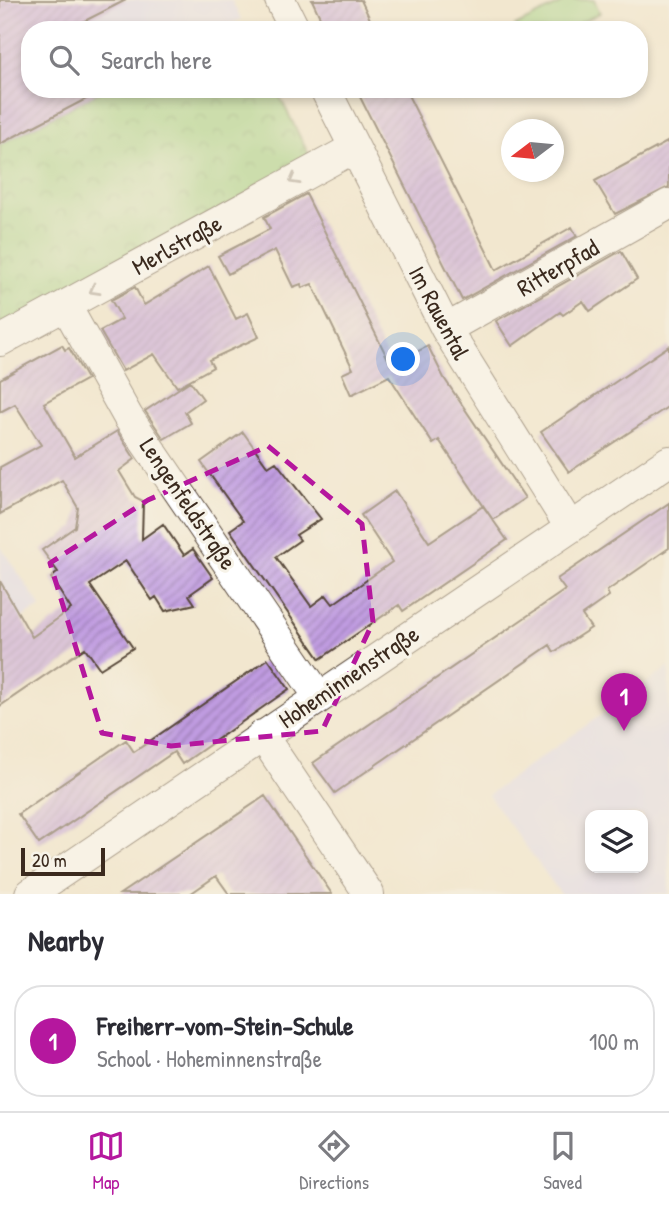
<!DOCTYPE html>
<html lang="en">
<head>
<meta charset="utf-8">
<style>
	:root { --surface:#fff; --page:#f2f2f3; --text:#2b2b33; --muted:#7c7c81; --line:#e1e1e2; --accent:#b5179e }
	body { margin:0; font-family:"Patrick Hand",sans-serif; background:var(--page); color:var(--text) }
	.controls { position:absolute; right:21px; bottom:21px; display:grid; overflow:hidden; border-radius:14px; box-shadow:0 4px 10px #0003 }
	.controls button { width:63px; height:63px; display:grid; place-items:center; padding:0; border:0; border-bottom:2px solid var(--line); background:var(--surface); color:var(--text); font:35px sans-serif }
	.compass { position:absolute; left:501px; top:119px; width:63px; height:63px; border-radius:50%; background:var(--surface); box-shadow:0 4px 10px #0003; rotate:254deg }
	.scale { position:absolute; left:21px; bottom:18px; width:84px; box-sizing:border-box; padding-left:7px; border:4px solid #3b2a1e; border-top:0; font-size:19px; line-height:24px; white-space:nowrap; color:#3b2a1e; -webkit-text-stroke:5px #f7f3e8; paint-order:stroke }
	.you { position:absolute; left:404px; top:360px; width:24px; height:24px; margin:-18px; border:5px solid #fff; border-radius:50%; background:#1a73e8; box-shadow:0 0 0 10px #1a73e833 }
	.badge { display:grid; place-items:center; width:46px; height:46px; border-radius:50%; background:var(--accent); color:#fff; font-size:23px; font-weight:700 }
	.pin { position:absolute; translate:-50% -58px; filter:drop-shadow(0 2px 4px #0008) }
	.pin::after { content:''; position:absolute; top:37px; width:24px; height:21px; background:inherit; clip-path:polygon(0 0,100% 0,50% 100%) }
	.list { margin:0; padding:0; list-style:none }
	h2 { display:flex; justify-content:space-between; align-items:center; height:91px; margin:0; padding:0 28px; font-size:30px }
	h2 small { font-size:23px; font-weight:400; color:var(--muted) }
	.list li { display:grid; grid-template-columns:46px 1fr auto; gap:21px; align-items:center; box-sizing:border-box; height:112px; margin:0 14px 14px; padding:0 14px; border:2px solid var(--line); border-radius:28px }
	.list b { display:block; font-size:26px; white-space:nowrap }
	.list p { margin:0; font-size:23px; white-space:nowrap; color:var(--muted) }
	.list em { font-size:23px; font-style:normal; color:var(--muted) }
	.icon { flex:none; width:38px; height:38px; fill:none; stroke:currentColor; stroke-width:2; stroke-linecap:round; stroke-linejoin:round }
	.map { position:relative; flex:none; width:669px; height:894px; overflow:hidden }
	.search { position:absolute; background:var(--surface); box-shadow:0 4px 10px #0003; left:21px; right:21px; top:21px; height:77px; display:flex; align-items:center; gap:18px; box-sizing:border-box; padding:0 24px; border-radius:28px; color:var(--muted); font-size:26px }
	.sheet { height:217px; background:var(--surface) }
	nav { display:flex; justify-content:space-around; align-items:center; box-sizing:border-box; height:98px; border-top:2px solid var(--line); background:var(--surface); font-size:19px; color:var(--muted) }
	nav a { display:grid; justify-items:center; gap:4px }
	nav .on { color:var(--accent) }
	.map>svg:first-child { display:block }
	.built { fill:#dad6f7; fill-rule:evenodd }
	.grass { fill:#9ed181; stroke:#6c7e50; stroke-width:2 }
	.park { fill:url(#park-crowns); stroke:#6c7e50; stroke-width:2 }
	.building { fill:url(#building-hatch) }
	.lines { fill:none; stroke-linecap:round; stroke-linejoin:round }
	.street-casing { stroke:#564639; stroke-width:32 }
	.street { stroke:#fff; stroke-width:30 }
	.oneway { stroke:#a79f9a }
	.marked { fill:none; stroke:#b5179e; stroke-width:5; stroke-dasharray:14 9; stroke-linejoin:round }
	.labels { text-anchor:middle; stroke-width:6; stroke-linejoin:round; paint-order:stroke }
	.street-label { font-size:24px; fill:#3b2a1e; stroke:#f7f3e8 }
</style>
</head>
<body>
<div class="map">
<svg width="669" height="894" viewBox="0 0 669 894">
	<defs>
		<pattern id="park-crowns" width="20" height="18" patternUnits="userSpaceOnUse" patternTransform="scale(1.75)"><rect width="20" height="18" fill="#9ed181"/><path d="M2 6a3 3 0 1 1 6 0M12 15a3 3 0 1 1 6 0" fill="none" stroke="#82aa69"/></pattern>
		<pattern id="building-hatch" width="6" height="6" patternUnits="userSpaceOnUse" patternTransform="scale(1.75)"><rect width="6" height="6" fill="#c09be1"/><path d="M-1 1l2-2M0 6l6-6M5 7l2-2" fill="none" stroke="#9d7fb6"/></pattern>
	</defs>
	<rect width="100%" height="100%" fill="#f7f3e8"/>
	<filter id="ink" filterUnits="userSpaceOnUse"><feTurbulence type="fractalNoise" baseFrequency=".0143" numOctaves="2"/><feDisplacementMap in="SourceGraphic" scale="14" xChannelSelector="R" yChannelSelector="G"/><feConvolveMatrix kernelMatrix="1 2 1 2 8 2 1 2 1" color-interpolation-filters="sRGB"/></filter>
	<filter id="wash" filterUnits="userSpaceOnUse"><feTurbulence type="fractalNoise" baseFrequency=".00686" numOctaves="4" result="noise"/><feDisplacementMap in="SourceGraphic" scale="28" xChannelSelector="R" yChannelSelector="G"/><feGaussianBlur stdDeviation="1.57" result="paint"/><feColorMatrix in="noise" values="0 0 0 0 0 0 0 0 0 0 0 0 0 0 0 0 0 1.4 0 .05"/><feComposite in="paint" operator="in"/></filter>
	<g filter="url(#wash)">
		<rect width="100%" height="100%" fill="#f2e7cf"/>
		<path class="built" d="M0,0H231L241,19L219,30H30V89H105L0,144Z
			M0,546L41,607L0,630Z
			M669,667V894H561L488,795ZM643,815V868H590V815Z"/>
		<path class="grass" d="M568,0H594L600,13L566,30H517L515,26Z"/>
		<path class="park" d="M105,89H276L312,161L0,331V144Z"/>
		<g id="blocks">
			<path class="building" d="M0,0H126L67,30H30V89H105L0,144Z
				M312,0H361L375,30H326Z
				M356,89H405L496,270L572,227L577,236L462,300Z
				M669,141V187L615,214L595,181Z
				M306,194L391,365L428,346L444,378L525,498L493,520L439,440L433,444L389,376L351,395L342,374L353,369L312,284L302,288L301,284L293,287L275,250L228,274L218,256L270,229L264,217Z
				M621,251L637,279L590,311L583,301L563,315L560,312L512,346L496,321Z
				M209,266L236,319L248,313L259,337L209,360L213,367L177,387L154,354L123,371L100,331L122,319L111,300L135,287L144,305Z
				M62,345L65,350L69,348L87,379L44,403L75,457L117,431L135,459L119,471L135,497L143,501L142,539L163,524L184,555L193,549L213,578L189,595L195,604L165,611L156,597L152,600L126,561L90,585L133,648L100,669L85,648L0,706V581L32,637L71,609L51,578L58,572L42,550L75,527L78,508L62,480L0,514V467L41,445L15,404L0,412V379Z
				M669,346V406L569,472L541,432Z
				M190,381L203,399L185,412L191,423L164,439L145,411Z
				M243,432L268,467L276,462L321,519L296,535L300,540L276,557L311,606L326,595L333,604L392,562L361,515L395,491L429,542L483,506L507,540L403,611L399,605L320,659L230,530L243,521L201,462Z
				M669,503V548L607,591L609,596L582,615L591,628L554,652L550,645L335,793L313,763L565,590L557,579Z
				M268,659L289,689L182,764L174,752L39,844L18,814L126,740L134,752Z
				M265,796L332,894H229L216,876L190,894H120Z"/>
		</g>
	</g>
	<g filter="url(#ink)">
		<use href="#blocks" fill-opacity="0" stroke="#564639" stroke-width="2"/>
		<g class="lines">
			<g class="street-casing">
				<path id="street" d="M280,0L295,30
					M325,89L446,329L570,527
					M66,306L128,417L319,697
					M446,329L669,204
					M0,341L354,148
					M262,735L369,894
					M30,894L669,461"/>
			</g>
			<use href="#street" class="street"/>
		</g>
		<defs><path id="oneway-chevron" d="M-2-3.5L2.5 0L-2 3.5" fill="none" stroke-width="1.6" stroke-linecap="round" stroke-linejoin="round" transform="scale(1.75)"/></defs>
		<g class="oneway">
			<use href="#oneway-chevron" transform="translate(294 180) rotate(151)"/>
			<use href="#oneway-chevron" transform="translate(94 290) rotate(151)"/>
		</g>
	</g>
	<path d="M0 0H669V894H0ZM268,446L362,524L373,622L322,731L171,746L102,733L50,563L148,500Z" fill="#f2e7cf" fill-opacity=".55" fill-rule="evenodd"/>
	<path class="marked" d="M268,446L362,524L373,622L322,731L171,746L102,733L50,563L148,500Z"/>
	<g class="labels">
		<g class="street-label">
			<text transform="translate(177 245) rotate(-29)" y="8">Merlstraße</text>
			<text transform="translate(558 268) rotate(-30)" y="8">Ritterpfad</text>
			<text transform="translate(439 313) rotate(62)" y="8">Im Rauental</text>
			<text transform="translate(188 504) rotate(56)" y="8">Lengenfeldstraße</text>
			<text transform="translate(349 677) rotate(-34)" y="8">Hoheminnenstraße</text>
		</g>
	</g>
</svg>
<div class="controls">
<button><svg class="icon" aria-label="layers" viewBox="0 0 24 24"><path d="M12 4l9 5-9 5-9-5zM3 14l9 5 9-5"/></svg></button>
</div>
<svg class="compass" viewBox="-18 -18 36 36"><path d="M0-13l5 13h-10z" fill="#e53935"/><path d="M0 13l5-13h-10z" fill="#7c7c81"/></svg>
<div class="scale">20 m</div>
<div class="you"></div>
<div class="pin badge" style="left:624px;top:731px">1</div>
<div class="search"><svg class="icon" aria-label="search" viewBox="0 0 24 24"><circle cx="10" cy="10" r="6"/><path d="M15 15l6 6"/></svg>Search here</div>
</div>
<section class="sheet">
<h2>Nearby<small></small></h2>
<ul class="list">
<li><span class="badge">1</span><div><b>Freiherr-vom-Stein-Schule</b><p>School · Hoheminnenstraße</p></div><em>100 m</em></li>
</ul>
</section>
<nav>
<a class="on"><svg class="icon" aria-label="map" viewBox="0 0 24 24"><path d="M3 6l6-2 6 2 6-2v14l-6 2-6-2-6 2zM9 4v14M15 6v14"/></svg>Map</a>
<a><svg class="icon" aria-label="directions" viewBox="0 0 24 24"><path d="M12 3l9 9-9 9-9-9zM9 14v-3h6M13 9l2 2-2 2"/></svg>Directions</a>
<a><svg class="icon" aria-label="saved" viewBox="0 0 24 24"><path d="M7 4h10v16l-5-4-5 4z"/></svg>Saved</a>
</nav>
</body>
</html>
